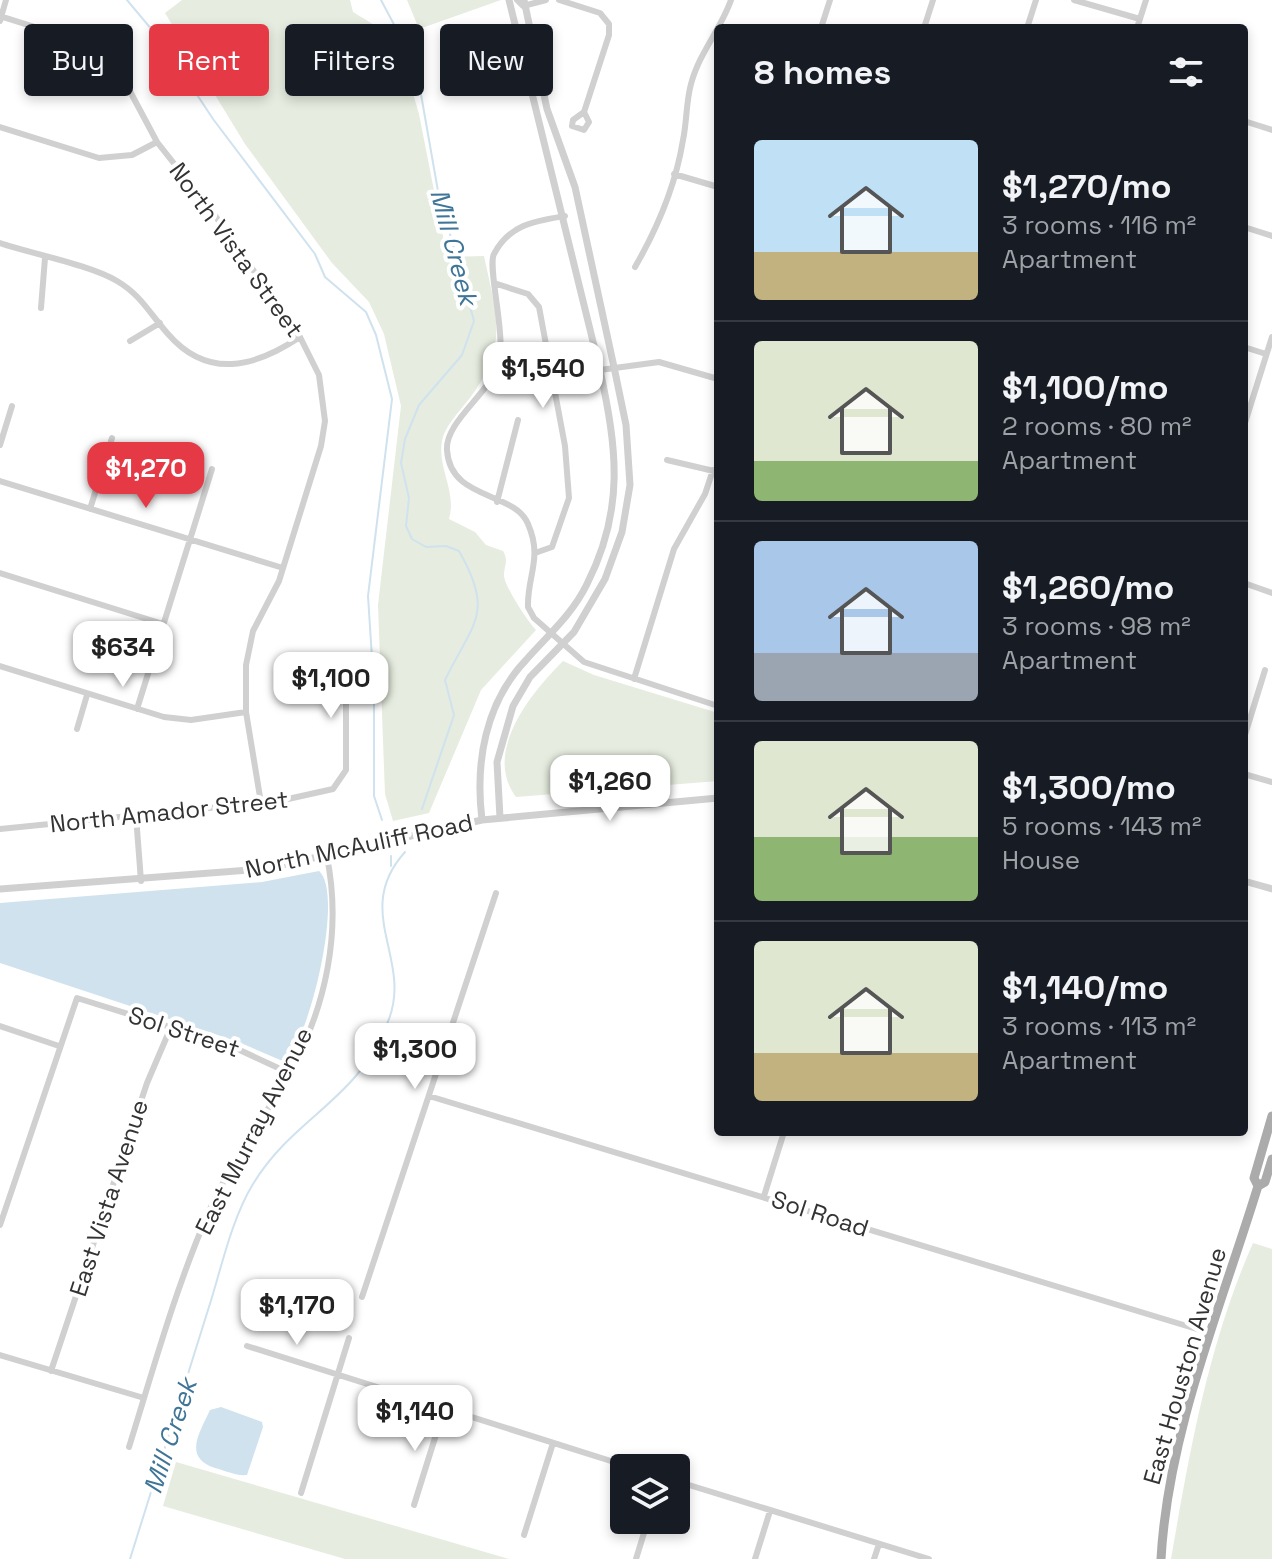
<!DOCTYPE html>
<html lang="en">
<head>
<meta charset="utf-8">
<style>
  :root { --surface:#171b24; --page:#20242c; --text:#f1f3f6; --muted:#9ea1a6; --line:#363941; --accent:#e63946 }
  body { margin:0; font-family:"Space Grotesk",sans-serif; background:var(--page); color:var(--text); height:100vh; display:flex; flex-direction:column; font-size:30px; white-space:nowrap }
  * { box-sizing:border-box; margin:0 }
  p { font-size:26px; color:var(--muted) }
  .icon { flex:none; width:44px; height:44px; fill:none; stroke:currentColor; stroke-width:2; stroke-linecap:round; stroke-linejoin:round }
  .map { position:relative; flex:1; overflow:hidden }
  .details { position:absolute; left:714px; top:24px; width:534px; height:1112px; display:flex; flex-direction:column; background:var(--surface); border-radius:8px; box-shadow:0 4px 12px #0003 }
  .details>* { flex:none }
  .guide { position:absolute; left:24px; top:24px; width:570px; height:72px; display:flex; gap:16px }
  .controls { position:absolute; left:610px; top:1454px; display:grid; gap:16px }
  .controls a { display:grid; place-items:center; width:80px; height:80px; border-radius:8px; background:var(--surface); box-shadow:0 4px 12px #0003; font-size:40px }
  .price { position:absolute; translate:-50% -68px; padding:0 18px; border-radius:16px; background:#fff; color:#222; font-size:26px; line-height:52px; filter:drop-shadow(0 2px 4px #0008) }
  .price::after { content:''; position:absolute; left:50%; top:48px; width:24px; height:18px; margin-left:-12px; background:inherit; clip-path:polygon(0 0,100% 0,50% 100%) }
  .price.current { background:var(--accent); color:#fff }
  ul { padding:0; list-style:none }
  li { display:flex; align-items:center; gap:24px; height:200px; padding:0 40px }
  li+li { border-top:2px solid var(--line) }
  li span { display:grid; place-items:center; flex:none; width:224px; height:160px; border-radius:8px; color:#555 }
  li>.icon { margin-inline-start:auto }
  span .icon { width:96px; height:96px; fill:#fffc; stroke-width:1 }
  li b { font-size:34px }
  h2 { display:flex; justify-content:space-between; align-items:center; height:96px; padding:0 40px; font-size:34px }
  .pill { padding:0 28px; border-radius:8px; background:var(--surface); box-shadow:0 4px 12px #0003; font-size:28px; line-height:72px }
  .pill.current { background:var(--accent); color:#fff }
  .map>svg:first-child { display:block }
  .green { fill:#e6ecdf }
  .water { fill:#cfe2ee }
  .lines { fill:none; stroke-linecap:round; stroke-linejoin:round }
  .stream { stroke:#cfe2ee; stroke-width:2 }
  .minor { stroke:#d0d0d0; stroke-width:6 }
  .tertiary { stroke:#d0d0d0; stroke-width:7 }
  .primary { stroke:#ababab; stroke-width:9 }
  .labels { text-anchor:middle; stroke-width:8; stroke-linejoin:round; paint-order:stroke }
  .street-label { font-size:24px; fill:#333; stroke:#fff }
  .water-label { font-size:26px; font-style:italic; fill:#3f7597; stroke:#fff }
</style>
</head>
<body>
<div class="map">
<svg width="1272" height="1559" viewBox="0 0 1272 1559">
  <rect width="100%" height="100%" fill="#fff"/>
  <path class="green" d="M182,0h168l3,12 44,27 22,75 28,143 37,-1c12,57 25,88 -12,139 -10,14 -27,30 -30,46 -5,27 15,50 7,78l26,13 11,13 17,6c6,10 1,14 1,25 1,11 24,46 32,54l-55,60 -52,123 -36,8 -8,-27 -7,-189 23,-199 -17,-72 -15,-32 -37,-39 -87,-119 -80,-131z
    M407,0h94l-82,29z
    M563,661l31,14 124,38v68l-202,16c-34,-45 16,-105 47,-136z
    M1253,1243l19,6v310h-101c19,-109 37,-214 82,-316z
    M176,1462l333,97h-164l-182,-53z"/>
  <path class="water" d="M319,871c26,23 -10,169 -34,191l-49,-21 -236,-78v-60l262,-21z
    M221,1407l41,15 1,5 -16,48c-11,1 -21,-4 -32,-7 -32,-11 -16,-34 -5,-58z"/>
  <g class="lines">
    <path class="stream" d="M127,0l36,43 50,76 102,135 10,23 41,35 10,23 16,64 -24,197 6,93v107l8,24
      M381,0l35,66 22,125 36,130 -12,34 -43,50 -14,34 -4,24 8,35 -3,28 6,13 14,8 20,-1 13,5c36,63 14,71 -14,129l9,35 -32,94
      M391,856v10
      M130,1559c26,-83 52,-166 78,-249 13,-40 23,-90 45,-126 42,-69 106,-83 136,-165 23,-61 -37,-108 16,-167"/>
    <path class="minor" d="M517,0l6,6 23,-6
      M559,0l41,13 9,11v11l-25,77 -11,8 -1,6 12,4 5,-8 -5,-10
      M1074,0l66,19
      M0,16l108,34 49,92 57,72 86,123 19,38 6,46 -4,25 -42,135 -26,50 -7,34v47l15,91
      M0,21l6,-21
      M821,28l9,-28
      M924,28l9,-28
      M1027,28l9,-28
      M1137,28l9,-28
      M1244,121l28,9
      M0,127l99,31 33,-3 25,-13
      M674,174l44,13
      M565,216c-30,5 -55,8 -71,38 -7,12 12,80 5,108 -7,30 -54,59 -52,88 3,51 68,41 81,74 15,34 -1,52 0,83l6,11 50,44 134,44
      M1244,227l28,9
      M0,243c33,11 90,22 117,38 24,14 33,33 51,53 40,46 87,33 132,3
      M635,267c22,-38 41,-84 48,-127 4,-19 3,-38 8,-56 8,-31 30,-55 40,-84
      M494,283l34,11 11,13 26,139 4,52 -17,49 -17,6
      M41,308l4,-50
      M130,341l30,-18
      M1244,347l22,7
      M600,370l59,-8 59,17
      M1244,426l28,-89
      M0,445l12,-39
      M667,460l51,12
      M0,481l283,87
      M497,502l21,-82
      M90,509l22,-71
      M0,573l163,51
      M1244,583l28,10
      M0,666l164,51 27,3 55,-8
      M634,679l40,-130 31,-55 8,-24
      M137,709l75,-240
      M77,729l10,-34
      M1244,738l21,-68
      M1244,774l28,8
      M136,816l5,65
      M0,829l279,-28 54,-12 13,-19v-98l-4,-14
      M0,1026l59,20
      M429,1096l781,237
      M764,1196l20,-64
      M0,1225l77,-227 154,48 58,27
      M362,1297l134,-404
      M247,1346l386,122
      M0,1355l144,43
      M51,1371l96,-288 24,-56
      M129,1447c24,-77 46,-157 78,-231 22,-52 55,-94 82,-142 37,-66 53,-143 38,-217
      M676,1481l253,78
      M301,1493l48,-155
      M414,1505l30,-96
      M524,1535l29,-92
      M636,1559l12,-39
      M755,1559l15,-48
      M874,1559l5,-15"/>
    <path class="tertiary" d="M500,818l-3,-56 16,-56 17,-29 44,-45 31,-53 17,-47 8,-47 -4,-60 -12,-58 -39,-180 -28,-78 -23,-109
      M482,820c-7,-57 3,-117 44,-160 22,-25 46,-45 61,-76 38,-75 30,-135 13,-214l-91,-370
      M1244,881l28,8
      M0,889l264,-20 218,-49 236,-22"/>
    <path class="primary" d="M1258,1186l-4,-8 18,-62
      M1161,1559c7,-127 60,-252 97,-373l7,-4 7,-23"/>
  </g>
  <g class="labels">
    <g class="street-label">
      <text transform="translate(236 250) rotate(54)" y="8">North Vista Street</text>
      <text transform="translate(169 812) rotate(-6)" y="8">North Amador Street</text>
      <text transform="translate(359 846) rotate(-12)" y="8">North McAuliff Road</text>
      <text transform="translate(184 1032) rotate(18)" y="8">Sol Street</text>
      <text transform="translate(254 1131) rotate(-63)" y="8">East Murray Avenue</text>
      <text transform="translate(109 1198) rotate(-72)" y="8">East Vista Avenue</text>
      <text transform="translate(820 1214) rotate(18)" y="8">Sol Road</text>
      <text transform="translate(1185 1366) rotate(-74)" y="8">East Houston Avenue</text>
    </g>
    <g class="water-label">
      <text transform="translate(454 247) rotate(75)" y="9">Mill Creek</text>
      <text transform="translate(170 1436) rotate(-72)" y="9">Mill Creek</text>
    </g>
  </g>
</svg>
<div class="controls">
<a><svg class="icon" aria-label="layers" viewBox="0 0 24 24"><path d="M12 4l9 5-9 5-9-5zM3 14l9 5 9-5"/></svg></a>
</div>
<b class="price" style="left:543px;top:410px">$1,540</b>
<b class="price current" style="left:146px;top:510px">$1,270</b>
<b class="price" style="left:123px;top:689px">$634</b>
<b class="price" style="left:331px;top:720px">$1,100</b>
<b class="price" style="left:610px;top:823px">$1,260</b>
<b class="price" style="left:415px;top:1091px">$1,300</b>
<b class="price" style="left:297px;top:1347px">$1,170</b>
<b class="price" style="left:415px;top:1453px">$1,140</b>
<div class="guide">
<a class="pill">Buy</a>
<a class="pill current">Rent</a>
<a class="pill">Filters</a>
<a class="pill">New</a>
</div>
<section class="details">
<h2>8 homes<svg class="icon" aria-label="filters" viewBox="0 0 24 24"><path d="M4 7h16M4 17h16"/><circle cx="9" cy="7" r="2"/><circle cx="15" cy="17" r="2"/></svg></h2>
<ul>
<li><span style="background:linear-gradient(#bfe0f5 70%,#c2b280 0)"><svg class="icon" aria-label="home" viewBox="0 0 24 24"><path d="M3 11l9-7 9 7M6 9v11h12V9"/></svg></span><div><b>$1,270/mo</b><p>3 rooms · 116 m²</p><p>Apartment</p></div></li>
<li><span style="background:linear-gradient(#dfe7d0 75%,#8fb573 0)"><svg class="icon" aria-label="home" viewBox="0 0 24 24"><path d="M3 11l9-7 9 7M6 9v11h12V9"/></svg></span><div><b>$1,100/mo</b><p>2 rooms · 80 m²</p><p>Apartment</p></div></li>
<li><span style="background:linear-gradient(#a9c7e8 70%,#9aa5b1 0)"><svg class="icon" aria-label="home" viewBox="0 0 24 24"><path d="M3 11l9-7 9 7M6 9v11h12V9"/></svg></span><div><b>$1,260/mo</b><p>3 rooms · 98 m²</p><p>Apartment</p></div></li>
<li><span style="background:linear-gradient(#dfe7d0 60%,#8fb573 0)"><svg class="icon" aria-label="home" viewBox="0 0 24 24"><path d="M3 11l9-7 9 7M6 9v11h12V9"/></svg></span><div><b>$1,300/mo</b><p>5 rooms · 143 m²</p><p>House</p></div></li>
<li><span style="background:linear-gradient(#dfe7d0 70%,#c2b280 0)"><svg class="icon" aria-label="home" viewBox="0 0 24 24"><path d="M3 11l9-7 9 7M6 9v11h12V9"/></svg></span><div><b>$1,140/mo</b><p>3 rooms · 113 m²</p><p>Apartment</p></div></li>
</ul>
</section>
</div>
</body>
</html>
